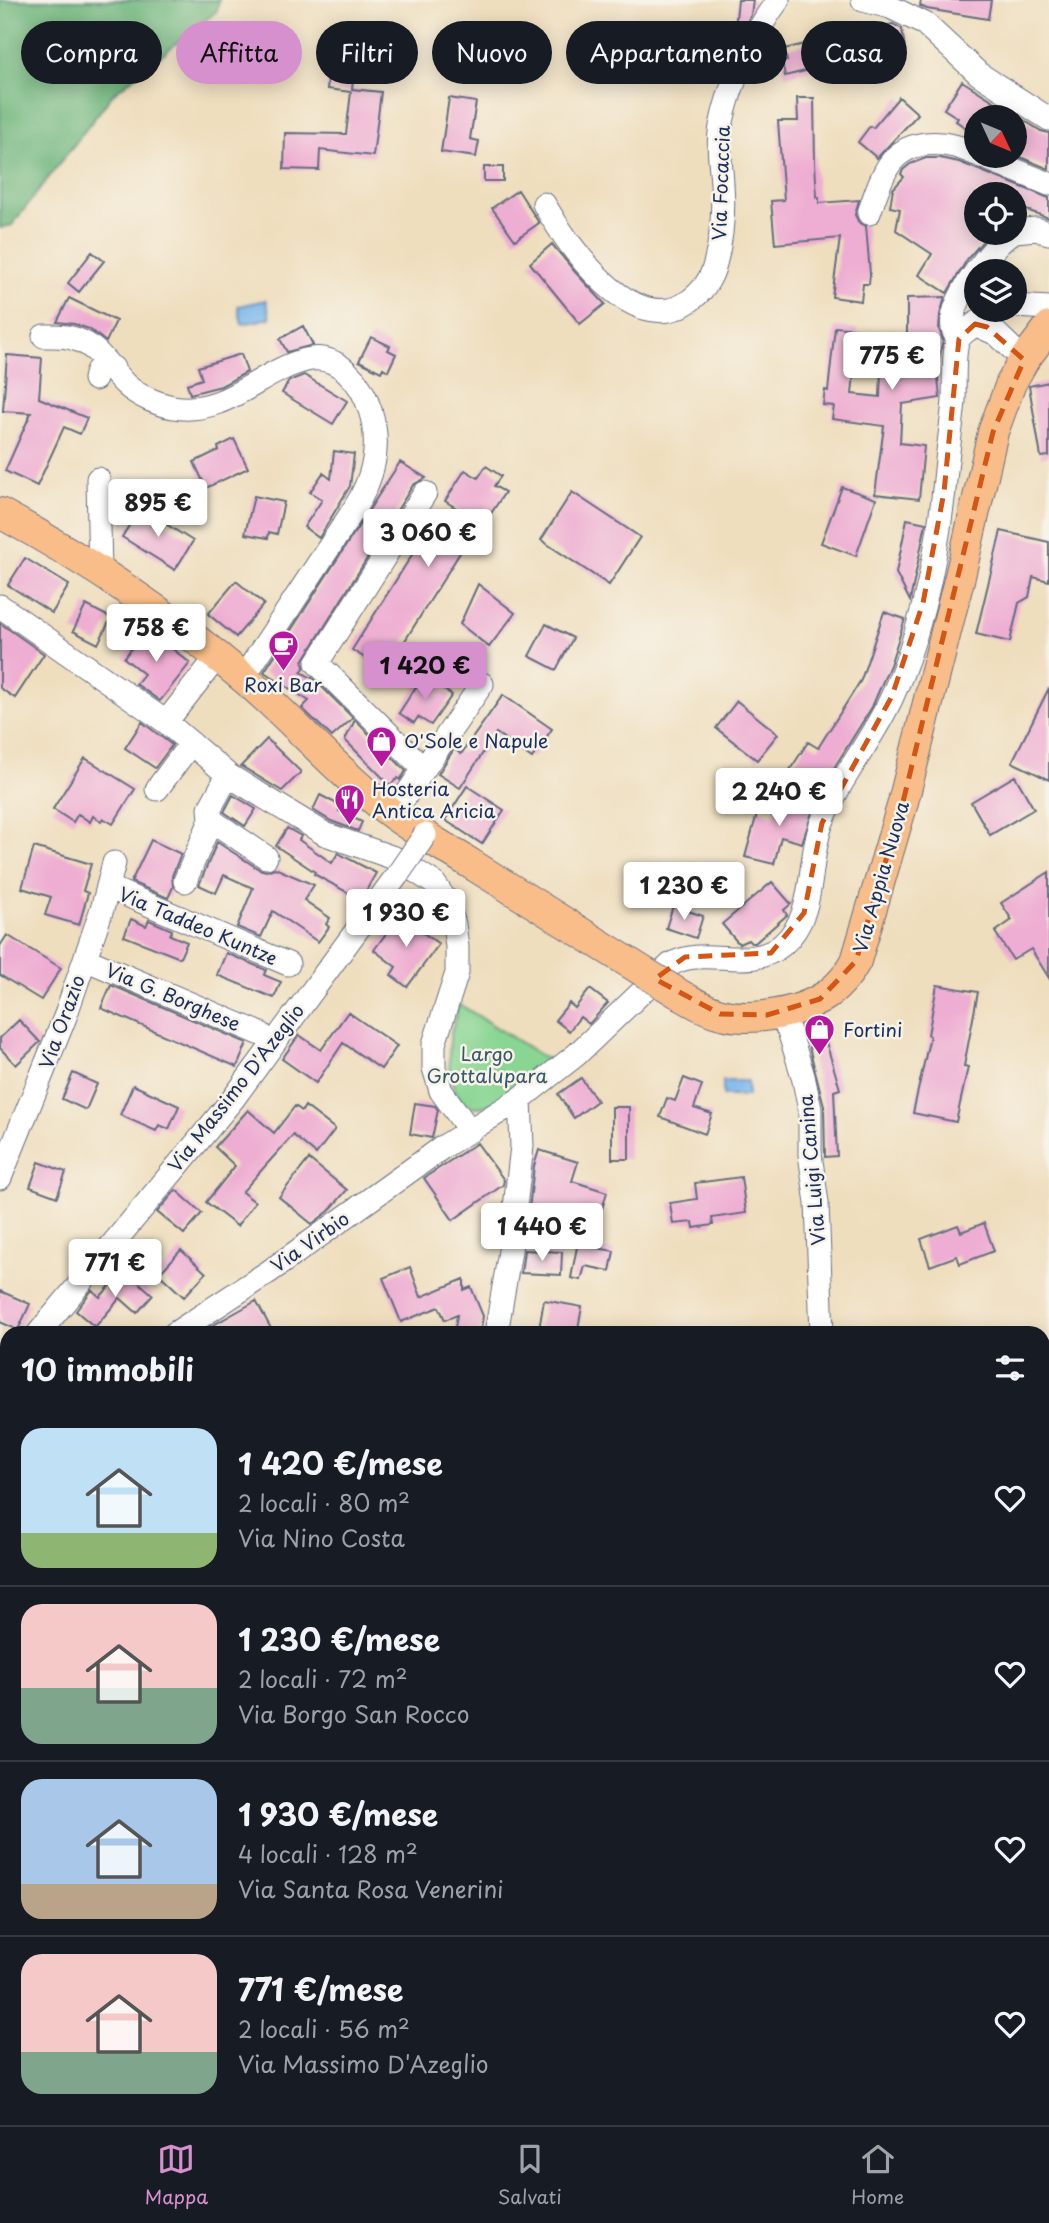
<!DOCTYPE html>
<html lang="it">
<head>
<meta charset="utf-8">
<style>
  :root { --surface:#171b24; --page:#242831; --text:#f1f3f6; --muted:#9ea1a6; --line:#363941; --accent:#d690ce }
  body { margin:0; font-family:"Playpen Sans",sans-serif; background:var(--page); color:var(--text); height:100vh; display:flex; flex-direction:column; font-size:26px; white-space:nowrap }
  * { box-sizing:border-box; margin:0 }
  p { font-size:23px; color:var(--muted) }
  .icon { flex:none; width:38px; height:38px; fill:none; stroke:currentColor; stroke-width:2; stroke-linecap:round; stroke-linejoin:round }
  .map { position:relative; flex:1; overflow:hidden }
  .sheet { position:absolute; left:0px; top:1326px; width:1050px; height:800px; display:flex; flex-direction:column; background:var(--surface); border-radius:21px 21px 0 0; box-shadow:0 4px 18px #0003 }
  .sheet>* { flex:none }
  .hud { position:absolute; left:21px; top:21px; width:1008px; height:63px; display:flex; gap:14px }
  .needle { width:46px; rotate:134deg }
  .fabs { position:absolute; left:964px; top:105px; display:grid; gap:14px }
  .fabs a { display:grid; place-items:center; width:63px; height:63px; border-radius:50%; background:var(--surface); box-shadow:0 4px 18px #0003; font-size:35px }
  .price { position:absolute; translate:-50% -60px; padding:0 16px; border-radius:7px; background:#fff; color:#222; font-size:23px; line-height:46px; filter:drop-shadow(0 2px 4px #0008) }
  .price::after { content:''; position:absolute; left:50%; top:42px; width:21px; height:16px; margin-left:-10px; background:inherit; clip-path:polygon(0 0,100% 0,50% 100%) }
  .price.selected { background:var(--accent); color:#111 }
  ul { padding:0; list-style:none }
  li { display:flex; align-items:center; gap:21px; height:175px; padding:0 21px }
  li+li { border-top:2px solid var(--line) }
  li span { display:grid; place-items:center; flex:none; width:196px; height:140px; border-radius:21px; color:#555 }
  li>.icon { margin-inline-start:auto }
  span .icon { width:84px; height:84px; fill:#fffc; stroke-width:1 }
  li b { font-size:30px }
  h2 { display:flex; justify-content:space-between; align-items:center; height:84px; padding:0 21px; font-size:30px }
  .chip { padding:0 24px; border-radius:32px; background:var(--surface); box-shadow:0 4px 18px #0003; font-size:24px; line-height:63px }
  .chip.selected { background:var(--accent); color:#111 }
  .dock { display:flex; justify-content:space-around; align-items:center; height:98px; border-top:2px solid var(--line); background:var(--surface); font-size:19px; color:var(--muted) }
  .dock a { display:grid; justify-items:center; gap:4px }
  .dock .selected { color:var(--accent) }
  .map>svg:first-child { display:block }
  .green { fill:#89d592; stroke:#528278; stroke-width:2 }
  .forest { fill:#6eb67c; stroke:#44726d; stroke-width:2 }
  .water { fill:#77b5ea; stroke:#4972a4; stroke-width:2 }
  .building { fill:#eeadd2 }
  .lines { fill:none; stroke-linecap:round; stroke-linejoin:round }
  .minor-casing { stroke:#656c80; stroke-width:25 }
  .major-casing { stroke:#656c80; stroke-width:32 }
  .minor { stroke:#fff; stroke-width:23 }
  .major { stroke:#f8bd89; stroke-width:30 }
  .minor-bridge-casing { stroke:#656c80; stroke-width:25; stroke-linecap:butt }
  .major-bridge-casing { stroke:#656c80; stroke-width:32; stroke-linecap:butt }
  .minor-bridge { stroke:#fff; stroke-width:23 }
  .major-bridge { stroke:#f8bd89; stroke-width:30 }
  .marked { fill:none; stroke:#d45514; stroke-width:5; stroke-dasharray:14 9; stroke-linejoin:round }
  .labels { text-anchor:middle; stroke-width:5; stroke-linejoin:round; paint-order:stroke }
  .street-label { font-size:19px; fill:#1b2f5e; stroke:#f7f3e8 }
  .poi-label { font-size:19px; fill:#1b2f5e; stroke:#f7f3e8; text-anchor:start }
  .park-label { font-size:19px; fill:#36586b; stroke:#f7f3e8 }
</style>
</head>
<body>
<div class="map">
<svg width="1049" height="2125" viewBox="0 0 1049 2125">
  <rect width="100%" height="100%" fill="#f7f3e8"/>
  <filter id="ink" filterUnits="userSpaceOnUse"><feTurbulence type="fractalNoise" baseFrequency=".0143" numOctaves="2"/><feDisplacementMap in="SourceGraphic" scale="14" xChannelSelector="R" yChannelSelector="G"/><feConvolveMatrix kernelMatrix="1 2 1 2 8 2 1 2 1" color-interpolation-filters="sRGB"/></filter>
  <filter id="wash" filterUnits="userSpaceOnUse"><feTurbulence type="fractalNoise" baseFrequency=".00686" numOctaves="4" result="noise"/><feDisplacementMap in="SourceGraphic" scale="28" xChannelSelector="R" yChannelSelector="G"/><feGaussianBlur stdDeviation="1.57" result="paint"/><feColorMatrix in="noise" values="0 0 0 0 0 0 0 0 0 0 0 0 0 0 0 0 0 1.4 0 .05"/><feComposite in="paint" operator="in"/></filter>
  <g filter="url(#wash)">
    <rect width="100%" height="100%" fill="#efdebe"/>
    <path class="green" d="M459,1004l94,59c-21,16 -43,37 -69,43 -34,8 -37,-41 -34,-65 1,-12 6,-25 9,-37z"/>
    <path class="forest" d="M0,0h219l-2,11 -103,82 -102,132 -12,3z"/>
    <path class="water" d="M266,300l4,18 -28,6 -4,-18z
      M723,1081h24l1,15h-25z"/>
    <g id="blocks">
      <path class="building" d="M738,0h15l-2,15 -8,14 -8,-1z
        M921,0h70l-3,19 -61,-10 -7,-3z
        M893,24l9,5 4,25 -47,8 -1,-4 -73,18 -3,-14 5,-1 -3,-12 42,-10 3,12 27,-7 -3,-13z
        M330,61l25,3 -3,25 29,3 -8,64 -53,-6 -1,20 -35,-1 1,-36 61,1 5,-42 -24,-3z
        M962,81l79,50 8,2v36l-34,-14v-38h-39v18l-20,-14 2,-3 -14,-9z
        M899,97l19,17 -41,44 -19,-16 12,-16 3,2z
        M449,98l27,4 -6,37 9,2 -3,16 -35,-5z
        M797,98h17l1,65 2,34h2v6l40,-3 -4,15 4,8 7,3 4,48 -1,10h-6l-2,17 -29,-4 8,-59 -65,6 -4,-43 13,-1 -6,-79h20z
        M926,158h14l19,4 90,36v20l-34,-12v-12h-39v39h14l-22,25 -21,35 -28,-18 13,-21 -36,-24 4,-21 -10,-2 3,-18 11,-12 -3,-3 2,-4 7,-6z
        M484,167h19v14h-19z
        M518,190l21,33 -24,17 -23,-32z
        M552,244l23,28 30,32 -25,20 -50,-61z
        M92,252l12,9 -25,31 -11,-9z
        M945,297l-5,18 -1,14 4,11 -6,28 3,30 -38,6 -2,39 24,3 -5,53 -44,-5 9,-68 -52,-7 2,-13 -11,-1 2,-15 3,1 7,-64 23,2 -6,65 28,3 2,-54 25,1v-46z
        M69,298l47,23 -10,21 -17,-13 -15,-5 -17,-2z
        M303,326l10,19 -26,7 -7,-13z
        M371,337l19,9 -2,4 8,4 -8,17 -5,-3 -2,4 -22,-11z
        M241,354l6,18 -26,14 -31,8 -3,-10 15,-5 -4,-12z
        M7,355l35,3 -3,40 48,20 -7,16 -16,-7 -27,59 -32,-15 26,-58 -28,-2z
        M304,375l43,26 -14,23 -51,-31 7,-12z
        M1049,382v74l-8,1 -12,-71z
        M234,439l14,29 -42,20 -12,-26 25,-12 -1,-3z
        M334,451l20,3 -4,32 -31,52 -15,-11 18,-27 -12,-8 13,-19 8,6z
        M400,462l26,16 -13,7 -110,176 1,7 -3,4 13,7 39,39 -21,19 -30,-29 7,-7 -45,-29z
        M486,466l15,10 -7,10 11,6 -28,43 -4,-3 -87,139 -34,-21 75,-119 15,10 19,-30 -16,-10 20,-31 13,8z
        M842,487l34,12 -20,57 -35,-13z
        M572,492l68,45 -31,48 -68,-45z
        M254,496l30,6 -7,32 -8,-2 -1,6 -23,-4z
        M140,508l53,33 -18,29 -53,-33z
        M907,519l19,4 -16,78 -14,-28z
        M1001,531l48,11v39l-16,-4 -4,20 -10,6 -9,39 -34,-8z
        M25,558l44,27 -17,28 -44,-28z
        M236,581l28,23 -28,33 -28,-23z
        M478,584l37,29 -26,34 -29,-23z
        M86,605l25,13 -13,26 -25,-13z
        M884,612l21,7 -15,46 -18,42 -53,85 -31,-19 20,-31 10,6 43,-68z
        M0,623l44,31 -29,44 -15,-10z
        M546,624l27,14 -17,32 -27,-14z
        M147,628l43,35 -30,38 -24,-17 8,-10 -20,-16z
        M423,676l29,19 -21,30 -13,-8 -4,6 -15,-10z
        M1049,688v92l-37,-18z
        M503,695l49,34 -20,29 -36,-25 -36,55 -22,-14 16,-25 7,5z
        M737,701l41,33 -21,26 -41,-32z
        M355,720l51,51 -6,9 -2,-2 -8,7 -45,-45z
        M142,722l30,23 -17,23 -30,-20z
        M267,739l34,33 -19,19 -41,-25z
        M85,758l50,31 -22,35 -10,-6 -2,3 -8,-5 -3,6 -12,-8 -5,8 -20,-13z
        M1015,776l19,33 -44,26 -19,-33z
        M467,786l37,24 -22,34 -37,-24z
        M233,795l23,14 -11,17 -21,-14z
        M320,795l21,11 -2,5 23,11 -4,9 -27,-10 -18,-11z
        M780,795l35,9 -13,39 -21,-6 -7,27 -29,-7 13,-47 16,5z
        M287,828l14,8 -2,4 33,23 6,-10 38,20 -15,27 -47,-26 1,-2 -39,-26z
        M151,840l30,14 -9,22 1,11 -5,11 -37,-16z
        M217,842l42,27 7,2 9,-3 39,17 -10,15 26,18 -4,6 3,3 -11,15 -45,-31 -12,26 -24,-10 16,-39 -29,-13 -8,18 -17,-8z
        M34,847l57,17 -8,27 5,2 -9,32 -34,-10 6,-18 -29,-9z
        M1049,872v106l-18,-29 -18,11 -18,-28 17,-12 -11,-17z
        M772,882l19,22 -7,6 3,5 -32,28h-4l-3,-3 -9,4 -17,-20z
        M673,906l30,10 -7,22 -30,-10z
        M401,913l23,17 -2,2 17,12 -32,43 -16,-12 5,-8 -22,-17z
        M131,919l15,7 3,-6 23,10 -2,5 17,7 -7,16 -56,-22z
        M7,935l54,33 -20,32 -41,-25v-29z
        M226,953l40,17 -2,5 17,7 -7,16 -57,-23z
        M111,985l136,58 -10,24 -136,-59z
        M937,985l41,7 -14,74 4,1 -12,55 -43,-9 17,-77 -2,-1z
        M590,989l18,14 -19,21 -9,-7 -11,14 -14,-11 14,-17 6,5z
        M348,1012l49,34 -16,23 -38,-26 -27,40 -34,-24 17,-24 22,15z
        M19,1020l21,22 -24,23 -16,-17v-10z
        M826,1042l14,47 -6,2 3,65 -12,1 -1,-51 -15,-59z
        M73,1073l24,11 -11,26 -24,-11z
        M581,1078l16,23 -23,17 -16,-24z
        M684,1078l18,7 -8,23 18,6 -7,20 -45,-17 7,-19 8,3z
        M133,1085l46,21 -10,23 -10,-4 -3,6 -36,-16z
        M415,1103l20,3 3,4 -6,28 -22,-4z
        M295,1106l7,5 3,-5 30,23 -19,25 -23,-19 -51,57 13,10 -18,24 -31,-24 29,-36 -20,-19 33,-37 26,23z
        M612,1107h17v52h-17z
        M477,1143l27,37 -1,5 -50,35 -29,-42z
        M539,1150l39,12 -6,19 35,11 -16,55 23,4 -4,20 -25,-5 -4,14 -10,-2 10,-52 -52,-16 5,-44z
        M309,1159l38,31 -18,21 -17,13 -33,-27z
        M39,1162l27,10 -9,25 -27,-10z
        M741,1177l5,36 -34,5 1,7 -19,3 -1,-6 -20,2 -3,-21 27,-4 -2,-16z
        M176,1190l26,23 -18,21 -27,-22z
        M984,1223l10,28 -34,13 -3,-8 -27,10 -9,-27 37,-14 3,7z
        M181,1250l25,23 -22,24 -25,-23z
        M524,1250l38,2 -1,23 -40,-2z
        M410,1267l11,30 43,-18v11l7,-3 12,29 -3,18h-26l3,-19 -12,5 -6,-13 -38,15 -18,-44z
        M125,1270l28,25 -16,18 -17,-15 -25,29 -19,-16 16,-21 8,7z
        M0,1291l30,13 -12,26 -18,-8z
        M544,1300l38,7 -5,27 -38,-5z
        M256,1301l18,33h-74l8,-6z"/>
    </g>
  </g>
  <g filter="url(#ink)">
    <use href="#blocks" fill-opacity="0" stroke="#656c80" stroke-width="2"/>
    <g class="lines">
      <defs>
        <path id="minor" d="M863,0l27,7 35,17 54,50 70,45
          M981,156l68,28
          M544,204c23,40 88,136 144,98 13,-9 23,-22 27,-38 7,-26 9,-53 7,-80 -1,-20 -5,-38 -1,-58 9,-44 30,-89 57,-126
          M869,213c5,-14 9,-28 16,-41 18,-36 60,-33 91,-18
          M1015,231l21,-2 13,4
          M1015,306l34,2
          M999,310l-24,14 22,10 27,26
          M44,336c10,0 21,-1 31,3 24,7 34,30 51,46 12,11 31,19 47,22 53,9 87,-36 133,-47 32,-8 56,23 64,50 12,37 3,69 -17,101l-110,167
          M959,339c-26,-21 33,-94 53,-106
          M95,379l2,-8 5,-5 11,2
          M98,479l2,94
          M0,606l166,116 62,53 97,59 72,25 37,24 13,19 7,22 3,23v26l-23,71v24l7,23 29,40
          M166,722l51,-65
          M424,769l58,-85
          M157,789l34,-46
          M393,814l31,-45 -107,-106 108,-170
          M211,820l55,37
          M185,881l26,-61 -1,-12 18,-33
          M108,887l180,77
          M85,959l176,75
          M778,1012l11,19 14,45 7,33v45l7,49 5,131
          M0,1178l65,-161 38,-111 11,-43
          M38,1334l195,-235 165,-225
          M174,1334l96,-63 173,-124 77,-48 56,-44 94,-90c34,-21 79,8 112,-20 36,-31 24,-81 40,-123 18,-45 50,-81 70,-125 32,-70 47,-151 54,-227 2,-23 6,-46 8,-69 1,-15 -2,-50 5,-63 3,-5 12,-10 16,-14
          M496,1334l14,-83 12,-105 -2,-47
          M0,1433l7,-3
          M1043,1494l6,-1
          M1043,1901l6,1
          M0,1981l7,2
          M1043,2118l6,1
          M422,2119l17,6
          M861,2125l11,-6"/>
        <path id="major" d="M0,513c87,47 171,103 246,167 48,41 88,88 137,127 26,21 57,37 85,55
          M684,997c11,6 22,13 34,16 31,10 84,0 110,-19 12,-9 21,-20 28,-33l46,-155 59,-234 32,-140 18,-49 13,-23 25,-33"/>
      </defs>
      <use href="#minor" class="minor-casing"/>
      <use href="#major" class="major-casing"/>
      <use href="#minor" class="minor"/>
      <use href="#major" class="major"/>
      <defs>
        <path id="minor-bridge" d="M398,874l27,-39"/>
        <path id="major-bridge" d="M468,862l216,135"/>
      </defs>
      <use href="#minor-bridge" class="minor-bridge-casing"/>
      <use href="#major-bridge" class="major-bridge-casing"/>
      <use href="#minor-bridge" class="minor-bridge"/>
      <use href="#major-bridge" class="major-bridge"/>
    </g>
  </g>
  <path class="marked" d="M975,324l12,3 37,33 -31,72 -91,374 -46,155 -36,38 -53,16 -47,-1 -65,-35 30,-22 86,-4 33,-40 18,-90 70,-127 31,-93 21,-111 15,-153z"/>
  <defs>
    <symbol id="cafe-pin" viewBox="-11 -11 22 30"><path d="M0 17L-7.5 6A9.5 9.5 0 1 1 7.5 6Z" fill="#b5179e" stroke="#f7f3e8"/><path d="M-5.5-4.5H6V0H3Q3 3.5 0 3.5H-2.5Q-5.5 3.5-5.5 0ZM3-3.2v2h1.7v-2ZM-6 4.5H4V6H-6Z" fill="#fff"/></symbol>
    <symbol id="shop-pin" viewBox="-11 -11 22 30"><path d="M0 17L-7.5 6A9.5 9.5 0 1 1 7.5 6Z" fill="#b5179e" stroke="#f7f3e8"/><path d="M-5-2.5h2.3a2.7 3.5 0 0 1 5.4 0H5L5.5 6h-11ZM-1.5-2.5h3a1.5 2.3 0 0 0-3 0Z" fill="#fff"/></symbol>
    <symbol id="restaurant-pin" viewBox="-11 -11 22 30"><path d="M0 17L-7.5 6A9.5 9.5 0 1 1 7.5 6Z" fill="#b5179e" stroke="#f7f3e8"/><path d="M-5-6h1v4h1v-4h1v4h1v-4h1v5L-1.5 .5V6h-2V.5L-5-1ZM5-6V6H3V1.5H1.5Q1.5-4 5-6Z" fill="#fff"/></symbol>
  </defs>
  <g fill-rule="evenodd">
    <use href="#cafe-pin" x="266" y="628" width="35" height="47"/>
    <use href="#shop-pin" x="364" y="724" width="35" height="47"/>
    <use href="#restaurant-pin" x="332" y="782" width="35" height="47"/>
    <use href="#shop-pin" x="802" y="1012" width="35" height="47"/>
  </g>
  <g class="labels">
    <g class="street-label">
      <text transform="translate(721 183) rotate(-88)" y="7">Via Focaccia</text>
      <text transform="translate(881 877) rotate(-74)" y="7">Via Appia Nuova</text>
      <text transform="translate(198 926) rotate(23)" y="7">Via Taddeo Kuntze</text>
      <text transform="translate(173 997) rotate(23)" y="7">Via G. Borghese</text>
      <text transform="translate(62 1022) rotate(-70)" y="7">Via Orazio</text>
      <text transform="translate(236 1088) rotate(-52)" y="7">Via Massimo D'Azeglio</text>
      <text transform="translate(812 1170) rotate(-95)" y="7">Via Luigi Canina</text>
      <text transform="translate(310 1242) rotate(-35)" y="7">Via Virbio</text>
    </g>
    <g class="poi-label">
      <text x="283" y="692" text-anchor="middle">Roxi Bar</text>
      <text x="404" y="748">O'Sole e Napule</text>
      <text x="372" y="796">Hosteria<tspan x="372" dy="22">Antica Aricia</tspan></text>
      <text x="843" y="1037">Fortini</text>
    </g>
    <g class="park-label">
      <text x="487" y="1061">Largo<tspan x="487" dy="22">Grottalupara</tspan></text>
    </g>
  </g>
</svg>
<div class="fabs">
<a><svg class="needle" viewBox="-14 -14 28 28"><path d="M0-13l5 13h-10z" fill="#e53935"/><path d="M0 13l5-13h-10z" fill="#9ea1a6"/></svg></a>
<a><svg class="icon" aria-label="locate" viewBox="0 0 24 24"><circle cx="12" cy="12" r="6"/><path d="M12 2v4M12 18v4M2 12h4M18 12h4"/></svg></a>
<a><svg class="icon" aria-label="layers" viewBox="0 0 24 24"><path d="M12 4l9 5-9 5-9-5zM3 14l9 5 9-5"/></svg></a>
</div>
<b class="price" style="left:892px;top:392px">775 €</b>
<b class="price" style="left:158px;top:539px">895 €</b>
<b class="price" style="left:428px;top:569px">3 060 €</b>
<b class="price" style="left:156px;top:664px">758 €</b>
<b class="price selected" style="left:425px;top:702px">1 420 €</b>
<b class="price" style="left:779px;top:828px">2 240 €</b>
<b class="price" style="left:684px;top:922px">1 230 €</b>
<b class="price" style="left:406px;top:949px">1 930 €</b>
<b class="price" style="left:542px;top:1263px">1 440 €</b>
<b class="price" style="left:115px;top:1299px">771 €</b>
<div class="hud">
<a class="chip">Compra</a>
<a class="chip selected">Affitta</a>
<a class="chip">Filtri</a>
<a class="chip">Nuovo</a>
<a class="chip">Appartamento</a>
<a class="chip">Casa</a>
</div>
<section class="sheet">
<h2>10 immobili<svg class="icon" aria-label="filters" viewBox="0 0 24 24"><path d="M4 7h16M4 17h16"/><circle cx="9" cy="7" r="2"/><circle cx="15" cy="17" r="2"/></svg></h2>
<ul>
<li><span style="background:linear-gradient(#bfe0f5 75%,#8fb573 0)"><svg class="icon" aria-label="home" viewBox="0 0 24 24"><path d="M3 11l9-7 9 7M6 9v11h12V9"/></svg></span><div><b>1 420 €/mese</b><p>2 locali · 80 m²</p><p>Via Nino Costa</p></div><svg class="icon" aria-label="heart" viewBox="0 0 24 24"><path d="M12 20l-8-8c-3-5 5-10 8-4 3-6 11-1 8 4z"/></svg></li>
<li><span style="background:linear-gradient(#f6c9c9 60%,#7fa58c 0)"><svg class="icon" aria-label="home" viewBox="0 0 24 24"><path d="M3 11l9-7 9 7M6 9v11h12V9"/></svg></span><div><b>1 230 €/mese</b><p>2 locali · 72 m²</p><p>Via Borgo San Rocco</p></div><svg class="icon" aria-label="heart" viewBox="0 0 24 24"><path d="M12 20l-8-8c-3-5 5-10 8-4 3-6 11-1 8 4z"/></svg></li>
<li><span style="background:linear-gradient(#a9c7e8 75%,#b9a48a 0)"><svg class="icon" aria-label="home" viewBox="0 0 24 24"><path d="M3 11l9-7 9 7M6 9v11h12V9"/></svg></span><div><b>1 930 €/mese</b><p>4 locali · 128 m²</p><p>Via Santa Rosa Venerini</p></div><svg class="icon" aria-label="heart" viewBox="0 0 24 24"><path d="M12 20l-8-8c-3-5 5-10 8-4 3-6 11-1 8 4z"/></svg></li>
<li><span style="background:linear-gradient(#f6c9c9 70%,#7fa58c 0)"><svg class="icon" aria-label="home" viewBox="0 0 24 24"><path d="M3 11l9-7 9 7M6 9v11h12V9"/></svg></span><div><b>771 €/mese</b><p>2 locali · 56 m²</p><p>Via Massimo D'Azeglio</p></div><svg class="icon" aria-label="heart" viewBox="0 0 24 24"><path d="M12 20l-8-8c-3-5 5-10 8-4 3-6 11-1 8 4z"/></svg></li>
</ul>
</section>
</div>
<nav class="dock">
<a class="selected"><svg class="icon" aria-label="map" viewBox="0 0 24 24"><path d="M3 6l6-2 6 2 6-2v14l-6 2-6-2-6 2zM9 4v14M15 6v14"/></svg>Mappa</a>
<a><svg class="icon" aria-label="saved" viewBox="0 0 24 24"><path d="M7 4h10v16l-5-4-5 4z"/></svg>Salvati</a>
<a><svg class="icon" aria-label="home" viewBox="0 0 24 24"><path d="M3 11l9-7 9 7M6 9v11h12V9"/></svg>Home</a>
</nav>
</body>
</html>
